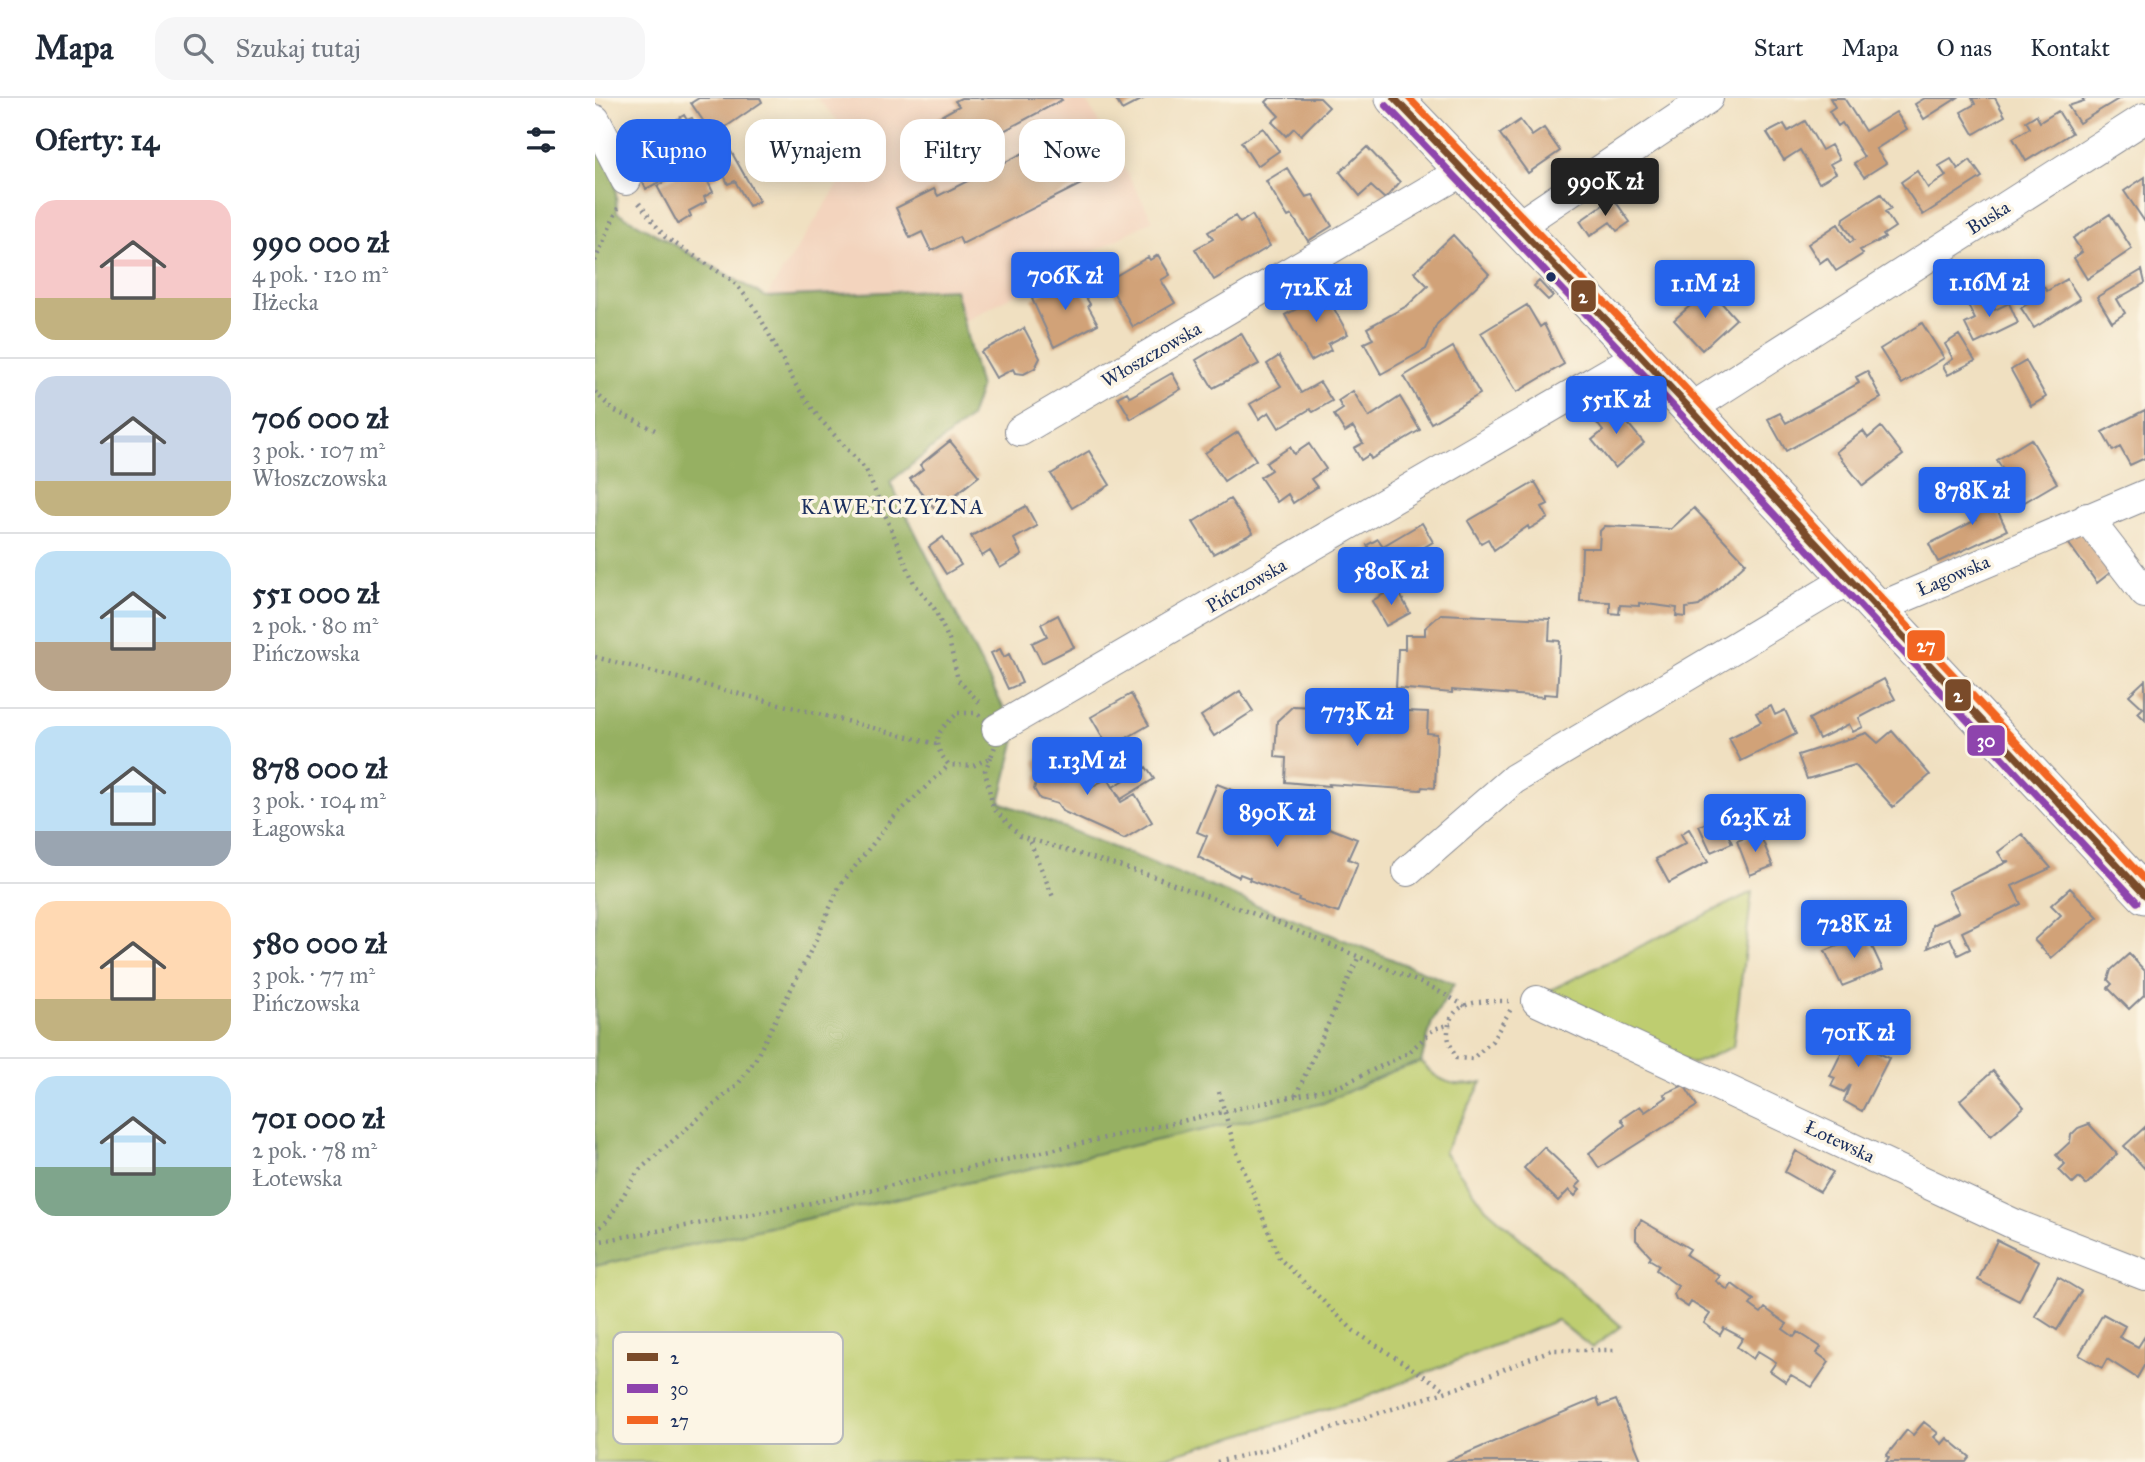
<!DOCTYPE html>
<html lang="pl">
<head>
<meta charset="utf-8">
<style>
  :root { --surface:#fff; --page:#f6f6f7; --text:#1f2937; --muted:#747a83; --line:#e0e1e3; --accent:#2563eb }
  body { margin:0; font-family:"IM FELL Great Primer",serif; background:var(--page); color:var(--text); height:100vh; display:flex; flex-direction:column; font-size:26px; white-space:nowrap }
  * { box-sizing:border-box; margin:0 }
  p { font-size:23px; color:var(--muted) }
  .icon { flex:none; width:38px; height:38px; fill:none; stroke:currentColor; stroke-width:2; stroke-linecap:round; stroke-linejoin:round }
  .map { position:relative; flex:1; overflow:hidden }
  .drawer { display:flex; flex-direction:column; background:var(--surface); width:595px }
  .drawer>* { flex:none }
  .hud { position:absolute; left:21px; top:21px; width:665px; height:63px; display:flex; gap:14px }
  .price { position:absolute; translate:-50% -60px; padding:0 16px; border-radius:7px; background:var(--accent); color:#fff; font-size:23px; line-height:46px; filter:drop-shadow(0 2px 4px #0008) }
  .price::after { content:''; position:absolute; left:50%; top:42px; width:21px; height:16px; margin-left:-10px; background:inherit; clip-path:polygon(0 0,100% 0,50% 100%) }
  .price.active { background:#222; color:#fff }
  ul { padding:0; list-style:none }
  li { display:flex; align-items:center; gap:21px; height:175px; padding:0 35px }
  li+li { border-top:2px solid var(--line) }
  li span { display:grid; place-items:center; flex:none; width:196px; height:140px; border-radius:21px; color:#555 }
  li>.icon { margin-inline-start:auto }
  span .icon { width:84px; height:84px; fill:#fffc; stroke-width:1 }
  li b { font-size:30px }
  h2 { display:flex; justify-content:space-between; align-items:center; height:84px; padding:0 35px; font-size:30px }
  .pill { padding:0 24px; border-radius:21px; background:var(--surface); box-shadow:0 4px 18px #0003; font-size:24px; line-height:63px }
  .pill.active { background:var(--accent); color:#fff }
  header { display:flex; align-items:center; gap:42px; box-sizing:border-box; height:98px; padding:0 35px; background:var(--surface); border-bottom:2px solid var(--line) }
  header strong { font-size:33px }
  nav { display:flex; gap:38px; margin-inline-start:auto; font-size:24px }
  .search { width:490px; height:63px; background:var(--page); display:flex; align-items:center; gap:18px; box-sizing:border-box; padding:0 24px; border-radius:21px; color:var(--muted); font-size:26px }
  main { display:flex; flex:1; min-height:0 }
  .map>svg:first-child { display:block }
  .built { fill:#f3d4be }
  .green { fill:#becd70; stroke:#6c7e67; stroke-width:2 }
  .forest { fill:#96b062; stroke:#587060; stroke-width:2 }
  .building { fill:#d1a278 }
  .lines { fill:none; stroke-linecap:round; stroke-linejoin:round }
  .minor-casing { stroke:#868890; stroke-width:32 }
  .tertiary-casing { stroke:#868890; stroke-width:39 }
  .path { stroke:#868890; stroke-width:4.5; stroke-dasharray:2 5; stroke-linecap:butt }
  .minor { stroke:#fff; stroke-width:30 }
  .tertiary { stroke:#fff; stroke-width:37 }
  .bus-1-casing { stroke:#fcf5e5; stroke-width:12 }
  .bus-2-casing { stroke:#fcf5e5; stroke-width:12 }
  .bus-3-casing { stroke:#fcf5e5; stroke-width:12 }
  .bus-1 { stroke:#7a4b2a; stroke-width:7 }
  .bus-2 { stroke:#8e44ad; stroke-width:7 }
  .bus-3 { stroke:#f26522; stroke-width:7 }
  .bus-dot { fill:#1b2f5e; stroke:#fcf5e5; stroke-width:2.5 }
  .labels { text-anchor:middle; stroke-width:7; stroke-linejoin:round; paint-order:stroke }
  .street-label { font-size:19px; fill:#1b2f5e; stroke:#fcf5e5 }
  .neighbourhood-label { font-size:21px; letter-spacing:2px; fill:#1b2f5e; stroke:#fcf5e5 }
  .key { fill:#fcf5e5; stroke:#b8babc; stroke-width:2 }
  .key-label { font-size:19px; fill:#1b2f5e }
  .line-badge { stroke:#fcf5e5; stroke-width:2.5 }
  .badge-label { font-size:19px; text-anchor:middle; font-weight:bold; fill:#fff }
</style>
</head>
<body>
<header>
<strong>Mapa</strong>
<div class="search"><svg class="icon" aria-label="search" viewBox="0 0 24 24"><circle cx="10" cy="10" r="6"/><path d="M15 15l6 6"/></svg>Szukaj tutaj</div>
<nav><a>Start</a><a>Mapa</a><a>O nas</a><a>Kontakt</a></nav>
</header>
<main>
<section class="drawer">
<h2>Oferty: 14<svg class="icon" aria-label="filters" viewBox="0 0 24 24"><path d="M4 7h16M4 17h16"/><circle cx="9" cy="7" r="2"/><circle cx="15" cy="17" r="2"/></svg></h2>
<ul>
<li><span style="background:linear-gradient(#f6c9c9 70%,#c2b280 0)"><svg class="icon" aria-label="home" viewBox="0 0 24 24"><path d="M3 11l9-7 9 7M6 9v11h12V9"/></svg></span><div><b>990 000 zł</b><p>4 pok. · 120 m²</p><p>Iłżecka</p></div></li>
<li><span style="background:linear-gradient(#c9d6e8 75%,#c2b280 0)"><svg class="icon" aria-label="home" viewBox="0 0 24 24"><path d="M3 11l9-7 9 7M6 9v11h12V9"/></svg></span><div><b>706 000 zł</b><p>3 pok. · 107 m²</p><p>Włoszczowska</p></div></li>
<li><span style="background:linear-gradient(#bfe0f5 65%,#b9a48a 0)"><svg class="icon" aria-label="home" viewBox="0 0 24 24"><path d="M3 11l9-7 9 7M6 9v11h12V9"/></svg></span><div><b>551 000 zł</b><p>2 pok. · 80 m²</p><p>Pińczowska</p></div></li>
<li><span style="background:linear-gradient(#bfe0f5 75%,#9aa5b1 0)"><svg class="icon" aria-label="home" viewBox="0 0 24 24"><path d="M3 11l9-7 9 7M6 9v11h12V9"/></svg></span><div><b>878 000 zł</b><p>3 pok. · 104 m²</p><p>Łagowska</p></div></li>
<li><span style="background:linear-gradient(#ffd9b3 70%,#c2b280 0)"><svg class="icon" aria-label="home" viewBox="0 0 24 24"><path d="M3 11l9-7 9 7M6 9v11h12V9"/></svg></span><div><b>580 000 zł</b><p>3 pok. · 77 m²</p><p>Pińczowska</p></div></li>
<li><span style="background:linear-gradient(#bfe0f5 65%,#7fa58c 0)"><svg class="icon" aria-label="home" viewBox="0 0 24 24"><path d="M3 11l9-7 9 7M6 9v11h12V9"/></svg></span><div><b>701 000 zł</b><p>2 pok. · 78 m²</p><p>Łotewska</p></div></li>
</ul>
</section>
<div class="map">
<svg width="1550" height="1364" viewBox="0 0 1550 1364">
  <rect width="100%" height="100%" fill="#fcf5e5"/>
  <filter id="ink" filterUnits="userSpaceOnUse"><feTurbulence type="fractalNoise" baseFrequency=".0143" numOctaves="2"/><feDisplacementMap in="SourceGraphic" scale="14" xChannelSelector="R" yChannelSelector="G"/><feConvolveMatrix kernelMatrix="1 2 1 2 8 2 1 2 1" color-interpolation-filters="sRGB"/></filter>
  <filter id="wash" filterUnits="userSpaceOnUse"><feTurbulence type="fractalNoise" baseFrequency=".00686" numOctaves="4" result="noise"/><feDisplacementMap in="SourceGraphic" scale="28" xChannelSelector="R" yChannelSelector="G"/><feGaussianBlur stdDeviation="1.57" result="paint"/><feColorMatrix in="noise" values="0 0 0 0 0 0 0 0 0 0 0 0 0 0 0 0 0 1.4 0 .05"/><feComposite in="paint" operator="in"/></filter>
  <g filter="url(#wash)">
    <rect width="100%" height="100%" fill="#f0e0c1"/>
    <path class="built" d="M222,0h268l68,122 -190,102 -9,-33 -188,8 96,-149z"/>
    <path class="green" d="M1157,794l-19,155 -40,17 -153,-69z
      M826,964c17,20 35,27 61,20l-38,70 42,56 135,118 -29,22 -35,-28 -193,78 -192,57 -45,7h-532v-196l728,-163 67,-31z"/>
    <path class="forest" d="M0,38l20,39 2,37 149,85 189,-8 25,99 -10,30 -80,64 127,253 -17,67 454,182 -22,38 -11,40 -31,10 -67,31 -728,163z"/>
    <g id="blocks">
      <path class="building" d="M104,0h61l2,4 -48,33 -3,-4 -6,4 -6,-9 5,-4 -13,-19z
        M366,0h99l2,2 -123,65 -22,-36 42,-23 -4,-5z
        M520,0h30l-23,12z
        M675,0h50l9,9 -28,28 -7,-7 -8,8 -14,-14 7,-6 -13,-14z
        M1235,0h14l21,33 31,-19 11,17 -31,20 10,14 -22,14 -10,-14 10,-6 -22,-34 -4,3 -9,-15 6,-4z
        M1330,0h32l-33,21 -9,-15z
        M1377,0h23l10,18 -31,18 -13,-22 14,-8z
        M1487,0h38l-41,25 -11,-17 16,-5z
        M1463,13l14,22 -46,28 -13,-23 17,-10 -4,-7 10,-6 4,7z
        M89,17l3,5 5,-2 12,22 -22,13 -15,-28z
        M925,22l12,16 12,-8 16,23 -32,22 -28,-39z
        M1210,23l17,29 9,-5 8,14 -9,5 6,9 -17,10 -19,-33 -16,10 -17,-27 17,-9 4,7z
        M60,24l10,20 -12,5 8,15 -22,11 -17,-32z
        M480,29l24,48 -137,69 -3,-7 -28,14 -9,-19 -12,6 -14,-30 38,-19 4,7z
        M668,30l16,23 -22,15 -16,-24z
        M133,48l31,55 -10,5 -14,-25 -7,3 -5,-11 -15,9 5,10 -9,5 2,5 -17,9 2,5 -13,8 -21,-38z
        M772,49l33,35 -15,17 -14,-13 -11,10 -20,-24z
        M1356,61l7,10 12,-9 12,17 -59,38 -22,-33 16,-11 11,17 18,-12 -7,-10z
        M72,67l5,10 -26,14 -5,-10z
        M692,70l19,29 7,-2 19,31 -24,15 -16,-26 -4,2 -22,-36z
        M1550,79v45l-21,-31z
        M1286,96l10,15 -6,3 10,15 -12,8 2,3 -25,12 3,4 -27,17 -9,-13 -7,5 -12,-19 30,-20 12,19 4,-3 -11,-17 1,-5z
        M1018,100l17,24 -13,9 -7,-9 -20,14 -10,-15z
        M1515,116l22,35 -45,30 -13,-21 8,-6 -9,-14z
        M657,117l18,31 -56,34 -19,-31 18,-10 -5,-7 27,-16 5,7z
        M858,137l36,39 -52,50 -11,25 -45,25 -17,-31 9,-4 -6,-11 40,-22 21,-20 -14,-14z
        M563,157l12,20 -9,5 14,23 -42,24 -26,-46 41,-24 2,3z
        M1547,172l3,13 -28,16 8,14 -13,9 -15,-25z
        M478,179l17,27 -2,2 10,18 -44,23 -22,-48z
        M1472,181l13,20 -46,29 -13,-20 18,-11 -4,-7 8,-4 4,5z
        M944,183l14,15 -5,4 -14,-14z
        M727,189l26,47 -20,10 3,6 -20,11 -26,-46 19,-10 -4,-6z
        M1114,191l27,30 -34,31 -28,-30z
        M1392,197l8,15 14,-7 9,20 -43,21 -10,-20 10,-5 -7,-14z
        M932,207l13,22 4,-3 20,40 -47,28 -36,-59z
        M1327,225l22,35 -42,26 -22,-35z
        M429,230l16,30 -5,10 -11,6 -9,-1 -2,-4 -17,9 -15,-26z
        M646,235l18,31 -46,24 -17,-28z
        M1364,237l16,26 -27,14 -5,-9 10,-7 -8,-15z
        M858,249l27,47 -49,29 -27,-47z
        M684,258l22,37 19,-11 12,19 -19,11 -3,-3 -31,19 -10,-16 -10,7 -9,-15 31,-18 -14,-22z
        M1431,263l20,36 -15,9 -20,-36z
        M1272,273l14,27 -95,53 -18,-32 12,-6 6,10 73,-40 -3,-6z
        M577,275l9,16 -50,30 -13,-22 9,-5 3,5z
        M758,293l16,26 31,-20 20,33 -49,29 -2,-4 -8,5 -7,-12 9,-5 -10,-16 -8,5 -11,-17 9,-6 -5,-8z
        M1016,305l33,40 -29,25 -23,-28 11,-9 -10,-13z
        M1550,312v48l-15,7 -10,-18 -7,4 -11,-19z
        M1286,329l22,28 -40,31 -27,-34 27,-21 5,7z
        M643,334l18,28 -32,21 -19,-28z
        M1436,341l26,44 -34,20 -26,-43z
        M355,343l29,35 -43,34 -26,-31 13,-10 -3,-4z
        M714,346l17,25 -15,10 6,8 -24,16 -5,-9 -11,8 -17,-25 11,-7 -5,-7 24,-16 4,7z
        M494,353l21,34 -38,23 -21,-34z
        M940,384l13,22 -6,3 6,11 -19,11 -1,-3 -34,24 -6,-11 -7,4 -13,-22z
        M1391,389l21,43 -69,32 -9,-18 47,-24 -12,-23z
        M635,401l23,34 -40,21 -20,-32z
        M431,408l11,20 -23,13 8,16 -22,13 -10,-17 -8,5 -11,-20z
        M1099,410l52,55 -47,43 -13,2v9l-10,-1 1,-8 -38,-5v3l-19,-1 -1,9 -9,-1v-11l-30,-1 2,-53h17l1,-17 5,-5 66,3z
        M827,425l11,19 -22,13 12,20 -19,11 -12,-20 -11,7 -14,-28 11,-6 5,7z
        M1485,434l31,40 -14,11 -33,-46z
        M348,439l18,28 -15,9 -17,-27z
        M801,489l14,26 -24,13 -14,-25z
        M846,516l109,5 -1,21 11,1 -3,54 -13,-1v3l-92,-7v3l-56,-5 2,-39h7v-14h20v-7z
        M463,517l16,32 -32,16 -10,-20 15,-7 -6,-12z
        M405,551l4,8 5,-3 13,29 -14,6 -17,-36z
        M1289,581l11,20 -36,19 4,9 -10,5 -4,-8 -30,15 -10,-20z
        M1550,582v40l-7,-7 5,-5 -14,-13z
        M645,593l13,20 -39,25 -13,-20z
        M536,596l18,31 -40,23 -18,-31z
        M698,608l135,6 -1,21 10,1 -2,54 -13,-1 -1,3 -92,-6 1,2 -45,-4 1,-24 -11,-1 2,-36z
        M1176,608l4,9 10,-5 11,24 -55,27 -12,-23 32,-16 -5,-9z
        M1297,633l38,44 -37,32 -38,-42 -48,14 -9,-24 69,-22 11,10z
        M464,647l14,25 5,-3 11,21 19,-10 13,24 14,-8 17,28 -28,17 -62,-28 -4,-7 -18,-5 -6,-10 5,-17 -5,-11z
        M551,669l8,12 -33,20 -8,-12z
        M622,686l140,55 -9,20 10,4 -20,50 -40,-13 1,-2 -50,-18 1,-2 -10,-4 -1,3 -41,-20 9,-21 -10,-4z
        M1125,719l12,26 -21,9 -12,-26z
        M1094,731l19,33 -39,21 -13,-24 30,-16 -5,-9z
        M1164,734l14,34 -23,9 -13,-34z
        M1427,736l29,34 -39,18 9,18 -59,28 8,17 -12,6 -8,-17 -22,10 4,-23 27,-13 -11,-21 61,-30h-5l-6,-9z
        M1475,790l28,29 -47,41 -17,-18 27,-25 -10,-10z
        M1271,836l17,36 -41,16 -17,-35z
        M1534,856l16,17v23l-16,15 -21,-21 4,-4 -4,-4 3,-10z
        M1271,930l10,5 -8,15 21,10 -27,53 -18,-10 6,-16 -6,7 -13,-6 4,-8 -5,-2 23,-47 10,6z
        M1398,973l31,36 -33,29 -31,-36z
        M1089,987l13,21 -98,62 -10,-15 36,-28 -4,-6 19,-13 5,6 22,-15 -3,-3z
        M1494,1026l28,30 -31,31 -7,-7 -6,6 -14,-14 6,-6 -9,-9 14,-13 1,-7 7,-7z
        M1550,1029v42l-21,-23z
        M949,1049l37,35 -5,5 4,3 -5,6 -6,-6 -11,11 -34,-33z
        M1201,1053l37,21 -13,20 -35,-20z
        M1046,1122l49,29 -4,6 34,21 -4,5 12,9 4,-6 22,16 -4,5 11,8 4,-5 22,16 -4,5 11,8 4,-5 23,15 -4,6 12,9 -17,25 -21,-12 -5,7 -16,-11 6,-9 -18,-11 -5,8 -16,-12 6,-9 -19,-10 -4,7 -16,-12 6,-9 -19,-12 -3,5 -12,-8 -2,-5 4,-8 -22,-16 3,-5 -10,-6 2,-3 -15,-16v-12z
        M1402,1142l42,21 -20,40 -41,-21z
        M1463,1179l23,14 -24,39 -22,-14z
        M1508,1216l22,12 -6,11 19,10 7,-11v28l-8,14 -30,-19 -5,9 -23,-13z
        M1002,1300l3,8 16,-6 26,62h-196z
        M1329,1324l14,11 -4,4 8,7 5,-6 23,19 -4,5h-80l3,-5 -3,-1 21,-26 6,5z"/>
    </g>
  </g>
  <g filter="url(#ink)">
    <use href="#blocks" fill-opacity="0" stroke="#868890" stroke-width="2"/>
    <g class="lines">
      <defs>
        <path id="minor" d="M0,22l31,60
          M923,128l190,-128
          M1095,311l455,-291
          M425,333l444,-261
          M1492,420l58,75
          M1283,510l267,-113
          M402,631l643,-374
          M813,773l106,-92 335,-200
          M942,903l477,223 131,51"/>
        <path id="tertiary" d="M799,0l246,257 505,540"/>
      </defs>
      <use href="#minor" class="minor-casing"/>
      <use href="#tertiary" class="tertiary-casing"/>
      <path class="path" d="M44,105l26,34 68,44 21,25 42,79 23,33 47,52 48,113 20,25 15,32 9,40 23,24
        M0,163l23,-53
        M0,294l18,18 42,20
        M0,559l341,87
        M363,615h18l21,16v12l-6,16 -18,9 -24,-1c-21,-25 -12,-33 9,-52z
        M396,659l-6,13 8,38 27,28 135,41 126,47 152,64 32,18
        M435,744l23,55
        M914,903c-23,0 -60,-3 -61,31 -1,7 5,19 8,26l16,1 20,-18 19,-32
        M624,994l15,53 45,113 75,73 92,59
        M701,997l63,-139
        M0,1134l14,-13 29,-48 101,-88 16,-23 60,-118 24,-55 54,-69 56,-53
        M0,1144l198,-35 547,-121 68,-33 26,-24 17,-5
        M622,1364l51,-13 192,-62 91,-37h67"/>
      <use href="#minor" class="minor"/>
      <use href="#tertiary" class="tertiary"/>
      <defs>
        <path id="bus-1" d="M799,0l246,257 505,540"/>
        <path id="bus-2" d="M791,7l246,257 505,540"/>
        <path id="bus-3" d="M814,0l239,250 497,532"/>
      </defs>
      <use href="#bus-1" class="bus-1-casing"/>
      <use href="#bus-2" class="bus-2-casing"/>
      <use href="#bus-3" class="bus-3-casing"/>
      <use href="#bus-1" class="bus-1"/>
      <use href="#bus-2" class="bus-2"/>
      <use href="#bus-3" class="bus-3"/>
    </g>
  </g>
  <circle class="bus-dot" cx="956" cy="179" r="6"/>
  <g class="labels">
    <g class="street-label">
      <text transform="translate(1393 119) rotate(-32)" y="7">Buska</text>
      <text transform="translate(556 256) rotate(-30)" y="7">Włoszczowska</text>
      <text transform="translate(1358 477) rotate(-23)" y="7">Łagowska</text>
      <text transform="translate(651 487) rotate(-30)" y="7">Pińczowska</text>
      <text transform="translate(1245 1043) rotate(25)" y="7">Łotewska</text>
    </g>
    <g class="neighbourhood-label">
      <text x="298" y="416">KAWETCZYZNA</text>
    </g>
  </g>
  <rect x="18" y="1234" width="230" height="112" rx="10" class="key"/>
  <rect x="32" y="1255" width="31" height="8" fill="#7a4b2a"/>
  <rect x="32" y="1286" width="31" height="9" fill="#8e44ad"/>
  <rect x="32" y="1318" width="31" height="8" fill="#f26522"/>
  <g class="key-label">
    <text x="75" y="1266">2</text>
    <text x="75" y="1297">30</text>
    <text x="75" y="1329">27</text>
  </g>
  <g class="line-badge">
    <rect x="975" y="181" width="27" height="34" rx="7" fill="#7a4b2a"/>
    <rect x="1311" y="531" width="40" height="33" rx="7" fill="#f26522"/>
    <rect x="1349" y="580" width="28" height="34" rx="7" fill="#7a4b2a"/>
    <rect x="1371" y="626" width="40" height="33" rx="7" fill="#8e44ad"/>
  </g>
  <g class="badge-label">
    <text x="988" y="205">2</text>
    <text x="1331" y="554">27</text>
    <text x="1363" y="604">2</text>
    <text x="1391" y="649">30</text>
  </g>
</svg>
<b class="price active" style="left:1010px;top:120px">990K zł</b>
<b class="price" style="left:470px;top:214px">706K zł</b>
<b class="price" style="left:1394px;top:221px">1.16M zł</b>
<b class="price" style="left:1110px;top:222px">1.1M zł</b>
<b class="price" style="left:721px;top:226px">712K zł</b>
<b class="price" style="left:1021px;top:338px">551K zł</b>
<b class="price" style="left:1377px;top:429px">878K zł</b>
<b class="price" style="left:796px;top:509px">580K zł</b>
<b class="price" style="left:762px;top:650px">773K zł</b>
<b class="price" style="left:492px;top:699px">1.13M zł</b>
<b class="price" style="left:682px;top:751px">890K zł</b>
<b class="price" style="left:1160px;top:756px">623K zł</b>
<b class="price" style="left:1259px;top:862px">728K zł</b>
<b class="price" style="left:1263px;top:971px">701K zł</b>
<div class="hud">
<a class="pill active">Kupno</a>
<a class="pill">Wynajem</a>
<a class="pill">Filtry</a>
<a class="pill">Nowe</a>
</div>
</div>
</main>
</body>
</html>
